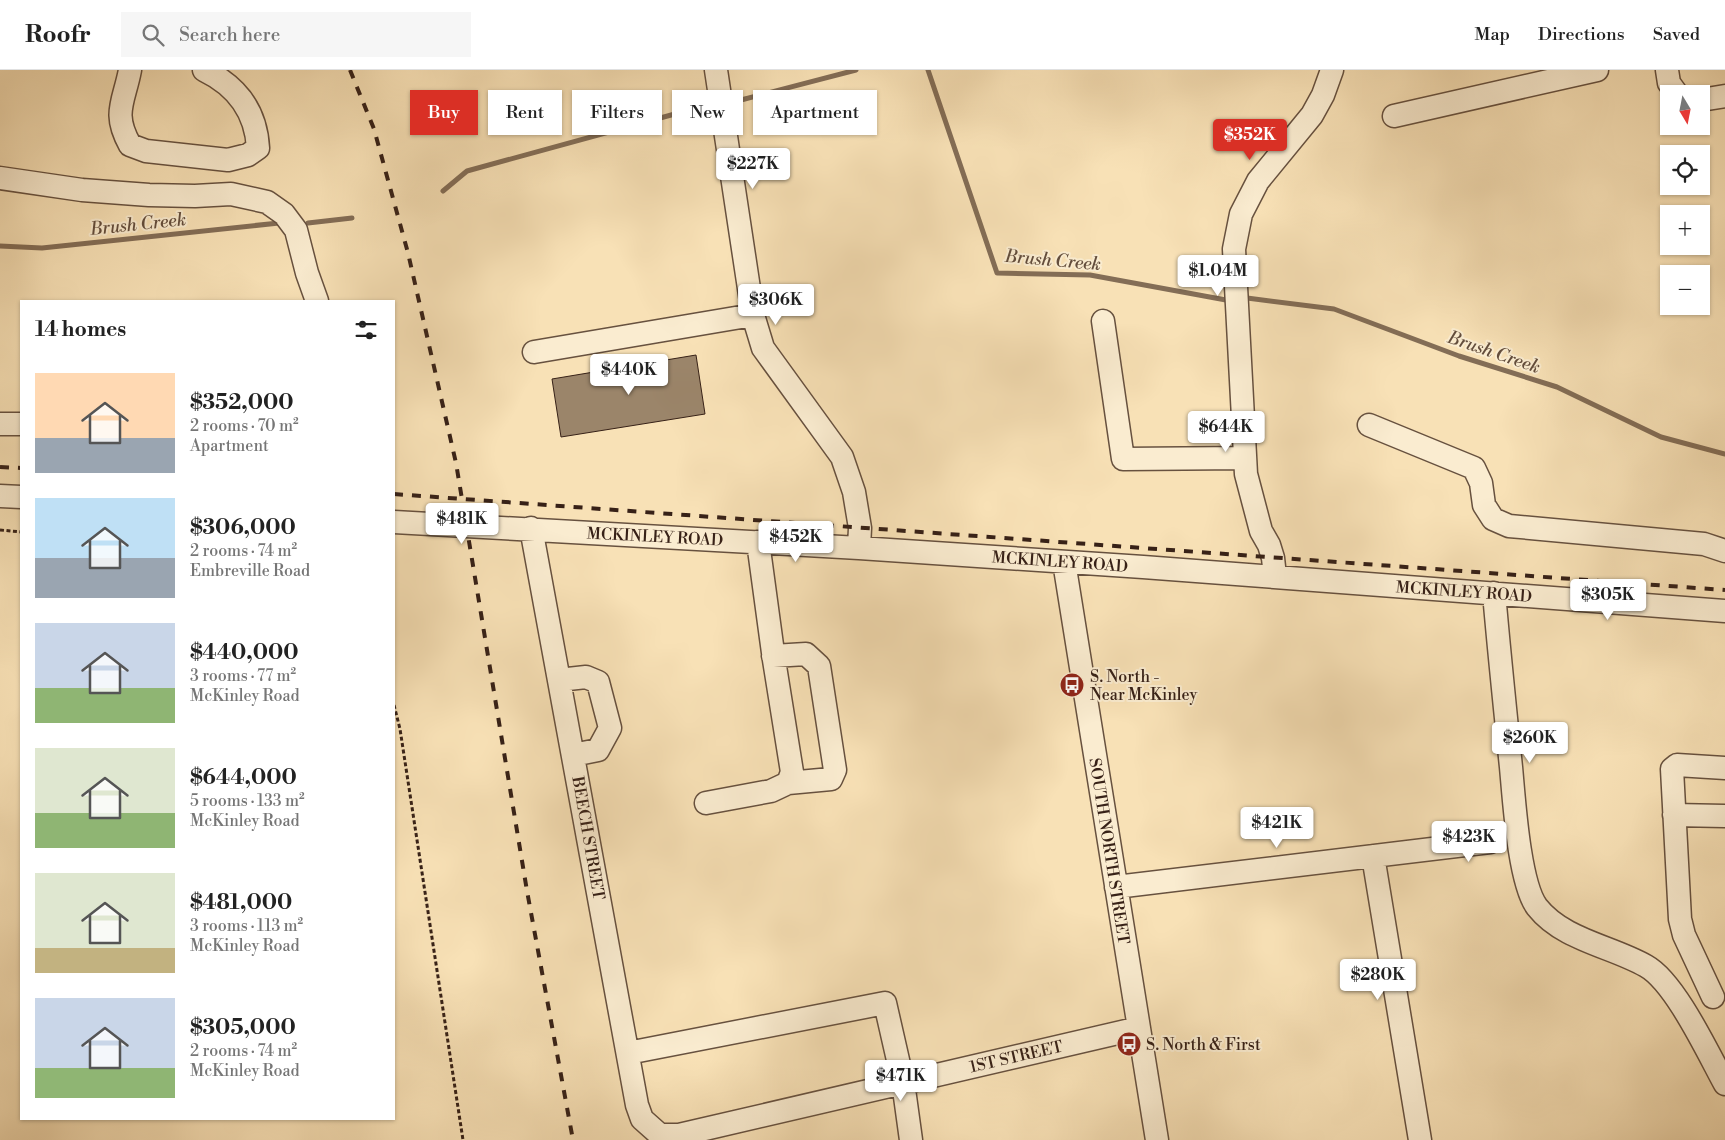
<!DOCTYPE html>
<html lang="en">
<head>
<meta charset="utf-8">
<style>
  :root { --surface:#fff; --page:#f6f6f6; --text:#222; --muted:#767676; --line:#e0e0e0; --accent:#d93025 }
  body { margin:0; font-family:"Libre Bodoni",serif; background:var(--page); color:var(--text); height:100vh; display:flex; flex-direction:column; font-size:19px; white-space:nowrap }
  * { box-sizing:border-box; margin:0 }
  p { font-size:16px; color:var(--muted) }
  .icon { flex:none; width:28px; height:28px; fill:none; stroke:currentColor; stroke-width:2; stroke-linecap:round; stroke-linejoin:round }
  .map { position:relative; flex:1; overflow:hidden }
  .sheet { position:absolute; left:20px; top:230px; width:375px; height:820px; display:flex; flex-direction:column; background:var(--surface); border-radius:0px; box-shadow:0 1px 4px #0004 }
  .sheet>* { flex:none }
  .hud { position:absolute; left:410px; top:20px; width:475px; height:45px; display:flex; gap:10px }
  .needle { width:32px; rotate:170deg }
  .buttons { position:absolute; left:1660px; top:15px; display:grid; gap:10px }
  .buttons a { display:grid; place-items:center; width:50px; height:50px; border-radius:0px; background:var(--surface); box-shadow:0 1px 4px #0004; font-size:25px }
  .price { position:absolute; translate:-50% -42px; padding:0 11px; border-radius:5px; background:#fff; color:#222; font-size:16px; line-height:32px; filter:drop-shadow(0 1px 2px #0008) }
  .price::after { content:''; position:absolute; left:50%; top:30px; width:15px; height:11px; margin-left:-8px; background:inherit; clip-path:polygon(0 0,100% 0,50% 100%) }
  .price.selected { background:var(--accent); color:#fff }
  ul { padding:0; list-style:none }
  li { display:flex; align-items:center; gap:15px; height:125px; padding:0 15px }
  li span { display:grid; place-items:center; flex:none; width:140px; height:100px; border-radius:0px; color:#555 }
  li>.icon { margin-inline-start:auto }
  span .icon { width:60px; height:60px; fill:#fffc; stroke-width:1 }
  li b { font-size:21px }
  h2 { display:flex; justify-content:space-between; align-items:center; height:60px; padding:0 15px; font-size:21px }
  .tag { padding:0 18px; border-radius:0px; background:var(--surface); box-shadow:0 1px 4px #0004; font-size:18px; line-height:45px }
  .tag.selected { background:var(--accent); color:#fff }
  header { display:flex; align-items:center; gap:30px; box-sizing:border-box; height:70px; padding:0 25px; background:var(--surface); border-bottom:1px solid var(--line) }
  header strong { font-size:24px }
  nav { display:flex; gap:28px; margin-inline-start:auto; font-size:18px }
  .search { width:350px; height:45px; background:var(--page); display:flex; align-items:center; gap:12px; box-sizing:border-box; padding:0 18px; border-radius:0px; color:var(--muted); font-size:19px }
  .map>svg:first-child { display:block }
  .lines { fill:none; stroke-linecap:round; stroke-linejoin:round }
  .stream { stroke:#836d56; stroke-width:5 }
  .building { fill:#9b856a; stroke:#372117 }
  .minor-casing { stroke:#67513f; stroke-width:25 }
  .path { stroke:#372117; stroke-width:3; stroke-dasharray:4 2.5; stroke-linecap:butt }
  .minor { stroke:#faecd0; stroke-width:22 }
  .rail { stroke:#372117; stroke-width:4; stroke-dasharray:9 9; stroke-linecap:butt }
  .labels { text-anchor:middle; stroke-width:4; stroke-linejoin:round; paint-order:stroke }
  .street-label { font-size:16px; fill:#372117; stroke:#faecd0 }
  .poi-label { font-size:16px; fill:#372117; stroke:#faecd0; text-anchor:start }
  .water-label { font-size:18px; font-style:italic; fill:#634d3c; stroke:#faecd0 }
</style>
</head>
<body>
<header>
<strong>Roofr</strong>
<div class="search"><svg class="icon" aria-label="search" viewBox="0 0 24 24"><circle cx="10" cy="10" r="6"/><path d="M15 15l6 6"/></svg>Search here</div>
<nav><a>Map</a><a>Directions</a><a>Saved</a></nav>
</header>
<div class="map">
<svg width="1725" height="1070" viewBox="0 0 1725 1070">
  <rect width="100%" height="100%" fill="#f8e1b6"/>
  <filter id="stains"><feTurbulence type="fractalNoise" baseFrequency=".004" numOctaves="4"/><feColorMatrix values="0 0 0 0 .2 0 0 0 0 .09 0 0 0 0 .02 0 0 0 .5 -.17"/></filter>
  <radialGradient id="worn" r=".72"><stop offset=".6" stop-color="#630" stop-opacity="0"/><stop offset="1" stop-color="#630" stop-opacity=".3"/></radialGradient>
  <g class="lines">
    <path class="stream" d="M928,0l69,203 93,2 136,25
      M741,30l115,-30
      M443,121l24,-20 226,-62
      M308,153l44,-5
      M0,176l42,2 237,-25
      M1247,228l87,11 125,47 98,31 104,50 64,17"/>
  </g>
  <path class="building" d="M696,285l9,59 -144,23 -9,-58z"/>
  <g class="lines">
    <defs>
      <path id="minor" d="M130,0c-6,32 -18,43 0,75l16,6 82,9 20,-5 10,-7c-2,-37 -21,-62 -54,-78
        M716,0l37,245 10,33 79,109 12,35 6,36 -1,20
        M1667,0l2,13 8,11
        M1701,30l24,-4
        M1394,46l203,-46
        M0,108l82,12 67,5 46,1 36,-2 36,8 17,12 12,16 11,43 10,28
        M1103,251l20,138 122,-1
        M534,282l219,-37
        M0,354h21
        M1369,355l105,43 7,15 3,22 9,14 16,7 195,18 21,7
        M0,426l21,1
        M394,452l465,26 284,19 582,44
        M531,458l106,577 5,14 18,16 1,5
        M1064,492l93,578
        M1275,506l-2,-18 -4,-13 -8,-14 -15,-57 -12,-225 7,-35 17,-33 54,-66 11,-20 9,-25
        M1494,523c5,58 11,116 17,174 3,32 8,116 26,140 26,33 74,39 109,59 29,16 62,87 79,118
        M773,586l33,-2 13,12 16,104 -4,9 -43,4
        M559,610l27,-3 12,5 12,46 -12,22 -25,5
        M706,733l65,-12 17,-8 4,-11 -18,-112 -16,-118
        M1674,745l51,1
        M1373,786l47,284
        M1116,817l374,-45
        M1713,927l-29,-62 -4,-16 -8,-150 5,-4 48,3
        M628,983l257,-50 18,79 8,58
        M660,1065h19l460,-107"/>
    </defs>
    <use href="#minor" class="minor-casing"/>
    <path class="path" d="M0,460l21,2
      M394,635l6,24 63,411"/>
    <use href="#minor" class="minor"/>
    <path class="rail" d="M350,0l24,59 34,124 48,210 71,428 46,249
      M0,397l21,1
      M394,424l1331,96"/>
  </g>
  <defs>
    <symbol id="bus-disc" viewBox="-11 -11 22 22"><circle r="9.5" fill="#8f2418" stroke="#faecd0"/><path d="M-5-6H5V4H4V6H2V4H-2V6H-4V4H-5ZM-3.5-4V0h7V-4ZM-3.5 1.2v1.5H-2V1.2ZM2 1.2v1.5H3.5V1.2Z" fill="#fff"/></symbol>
  </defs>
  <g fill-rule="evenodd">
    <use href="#bus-disc" x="1058" y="601" width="28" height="28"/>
    <use href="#bus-disc" x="1115" y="960" width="28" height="28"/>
  </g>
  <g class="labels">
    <g class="street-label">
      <text transform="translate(655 466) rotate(3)" y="6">MCKINLEY ROAD</text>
      <text transform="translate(1060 491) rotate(4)" y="6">MCKINLEY ROAD</text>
      <text transform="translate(1464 521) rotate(4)" y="6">MCKINLEY ROAD</text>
      <text transform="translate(589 768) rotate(80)" y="6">BEECH STREET</text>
      <text transform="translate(1110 781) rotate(81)" y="6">SOUTH NORTH STREET</text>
      <text transform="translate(1016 986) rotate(-13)" y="6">1ST STREET</text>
    </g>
    <g class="poi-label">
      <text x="1090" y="612">S. North -<tspan x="1090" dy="18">Near McKinley</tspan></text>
      <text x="1146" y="980">S. North &amp; First</text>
    </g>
    <g class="water-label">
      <text transform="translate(138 154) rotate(-6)" y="6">Brush Creek</text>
      <text transform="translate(1053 190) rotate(5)" y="6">Brush Creek</text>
      <text transform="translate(1494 282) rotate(19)" y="6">Brush Creek</text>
    </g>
  </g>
  <rect width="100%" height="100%" filter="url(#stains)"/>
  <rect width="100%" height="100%" fill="url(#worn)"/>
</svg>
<div class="buttons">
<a><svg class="needle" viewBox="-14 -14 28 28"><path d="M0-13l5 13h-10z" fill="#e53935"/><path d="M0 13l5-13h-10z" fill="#767676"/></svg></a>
<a><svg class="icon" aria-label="locate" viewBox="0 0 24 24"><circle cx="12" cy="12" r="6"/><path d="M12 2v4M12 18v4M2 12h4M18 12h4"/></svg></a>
<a>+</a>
<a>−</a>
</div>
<b class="price selected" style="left:1250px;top:91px">$352K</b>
<b class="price" style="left:753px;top:120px">$227K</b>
<b class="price" style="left:1218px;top:227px">$1.04M</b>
<b class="price" style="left:776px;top:256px">$306K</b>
<b class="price" style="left:629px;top:326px">$440K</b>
<b class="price" style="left:1226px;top:383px">$644K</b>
<b class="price" style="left:462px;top:475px">$481K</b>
<b class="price" style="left:796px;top:493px">$452K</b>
<b class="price" style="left:1608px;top:551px">$305K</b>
<b class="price" style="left:1530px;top:694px">$260K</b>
<b class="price" style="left:1277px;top:779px">$421K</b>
<b class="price" style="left:1469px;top:793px">$423K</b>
<b class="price" style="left:1378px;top:931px">$280K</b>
<b class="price" style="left:901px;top:1032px">$471K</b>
<div class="hud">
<a class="tag selected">Buy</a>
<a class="tag">Rent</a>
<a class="tag">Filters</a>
<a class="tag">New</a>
<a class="tag">Apartment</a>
</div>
<section class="sheet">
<h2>14 homes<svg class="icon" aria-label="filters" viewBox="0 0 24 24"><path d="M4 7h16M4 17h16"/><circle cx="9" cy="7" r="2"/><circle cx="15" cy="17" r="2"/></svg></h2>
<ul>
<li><span style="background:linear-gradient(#ffd9b3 65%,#9aa5b1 0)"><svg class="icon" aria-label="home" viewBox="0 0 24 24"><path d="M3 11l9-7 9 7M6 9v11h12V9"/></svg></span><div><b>$352,000</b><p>2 rooms · 70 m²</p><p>Apartment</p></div></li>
<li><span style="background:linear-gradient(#bfe0f5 60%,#9aa5b1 0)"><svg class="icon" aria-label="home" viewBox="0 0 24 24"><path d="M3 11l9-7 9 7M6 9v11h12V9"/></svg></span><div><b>$306,000</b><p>2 rooms · 74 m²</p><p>Embreville Road</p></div></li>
<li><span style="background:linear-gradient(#c9d6e8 65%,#8fb573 0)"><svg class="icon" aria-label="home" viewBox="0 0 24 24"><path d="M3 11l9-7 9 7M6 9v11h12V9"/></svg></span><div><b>$440,000</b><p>3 rooms · 77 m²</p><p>McKinley Road</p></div></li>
<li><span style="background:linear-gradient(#dfe7d0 65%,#8fb573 0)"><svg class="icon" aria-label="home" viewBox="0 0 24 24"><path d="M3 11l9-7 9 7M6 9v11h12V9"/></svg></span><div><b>$644,000</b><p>5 rooms · 133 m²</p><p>McKinley Road</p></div></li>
<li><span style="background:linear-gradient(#dfe7d0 75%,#c2b280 0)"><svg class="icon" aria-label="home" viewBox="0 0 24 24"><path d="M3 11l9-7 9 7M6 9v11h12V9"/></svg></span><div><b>$481,000</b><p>3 rooms · 113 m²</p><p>McKinley Road</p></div></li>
<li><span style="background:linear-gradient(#c9d6e8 70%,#8fb573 0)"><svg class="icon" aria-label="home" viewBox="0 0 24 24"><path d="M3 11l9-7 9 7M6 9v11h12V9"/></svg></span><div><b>$305,000</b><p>2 rooms · 74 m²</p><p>McKinley Road</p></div></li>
</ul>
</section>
</div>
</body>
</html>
